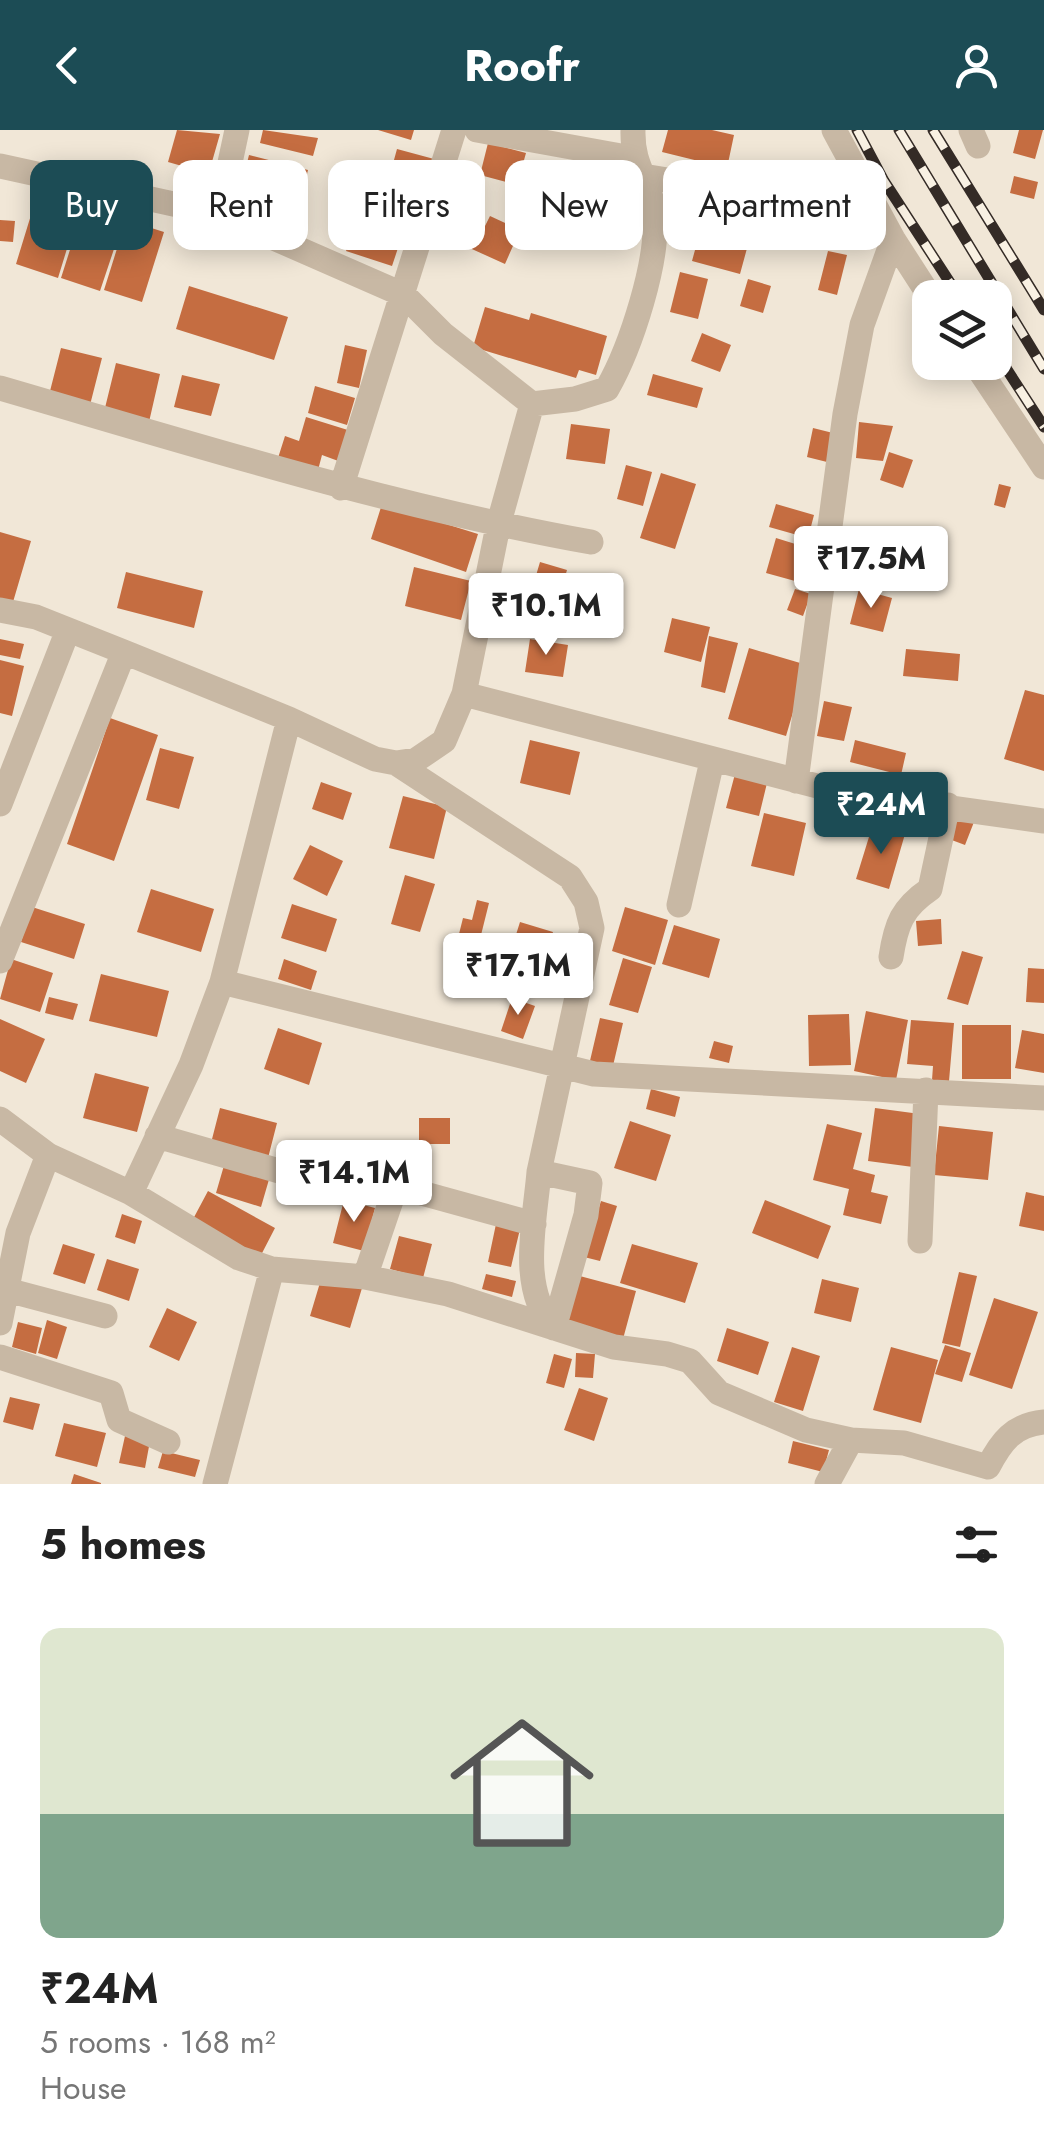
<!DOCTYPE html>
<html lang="en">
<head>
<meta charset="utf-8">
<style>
  :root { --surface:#fff; --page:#f2f2f2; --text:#222; --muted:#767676; --accent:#1c4c55 }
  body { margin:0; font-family:Jost,sans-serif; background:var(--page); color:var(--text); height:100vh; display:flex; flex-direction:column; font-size:38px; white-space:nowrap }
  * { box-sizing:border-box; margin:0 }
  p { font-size:32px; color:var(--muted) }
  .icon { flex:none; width:55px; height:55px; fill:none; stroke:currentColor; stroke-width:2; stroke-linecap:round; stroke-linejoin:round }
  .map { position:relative; height:1354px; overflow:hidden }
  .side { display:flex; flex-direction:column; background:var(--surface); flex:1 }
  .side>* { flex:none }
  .top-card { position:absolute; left:30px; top:30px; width:985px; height:90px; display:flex; gap:20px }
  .controls { position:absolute; left:912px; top:150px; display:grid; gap:20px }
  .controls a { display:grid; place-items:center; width:100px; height:100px; border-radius:20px; background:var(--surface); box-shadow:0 5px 25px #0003; font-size:50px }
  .price { position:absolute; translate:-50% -85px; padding:0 22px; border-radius:10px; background:#fff; color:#222; font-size:32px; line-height:65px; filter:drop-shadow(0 2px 5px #0008) }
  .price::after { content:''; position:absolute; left:50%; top:60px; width:30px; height:22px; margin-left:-15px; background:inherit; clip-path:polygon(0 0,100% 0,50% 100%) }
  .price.active { background:var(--accent); color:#fff }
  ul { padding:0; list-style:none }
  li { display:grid; align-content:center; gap:20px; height:530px; padding:0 40px }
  li span { display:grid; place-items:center; height:310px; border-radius:20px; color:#555 }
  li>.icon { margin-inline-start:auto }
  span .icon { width:180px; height:180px; fill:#fffc; stroke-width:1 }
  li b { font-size:42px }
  h2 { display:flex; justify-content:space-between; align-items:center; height:120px; padding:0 40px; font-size:42px }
  .tag { padding:0 35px; border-radius:20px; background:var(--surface); box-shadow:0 5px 25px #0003; font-size:35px; line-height:90px }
  .tag.active { background:var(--accent); color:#fff }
  header { display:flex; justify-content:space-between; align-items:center; height:130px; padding:0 40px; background:var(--accent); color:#fff; font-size:45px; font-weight:700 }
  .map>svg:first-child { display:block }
  .building { fill:#c56d41 }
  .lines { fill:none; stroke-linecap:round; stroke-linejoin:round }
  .minor { stroke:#c8b8a4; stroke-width:25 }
  .rail-casing { stroke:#342b26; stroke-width:11 }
  .rail { stroke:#f9f1e3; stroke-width:8; stroke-dasharray:22; stroke-linecap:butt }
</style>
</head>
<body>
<header><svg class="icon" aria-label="back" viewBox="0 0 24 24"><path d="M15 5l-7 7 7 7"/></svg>Roofr<svg class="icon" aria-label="person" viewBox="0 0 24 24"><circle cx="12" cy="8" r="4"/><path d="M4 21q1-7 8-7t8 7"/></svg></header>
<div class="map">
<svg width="1044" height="1354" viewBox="0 0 1044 1354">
  <rect width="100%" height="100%" fill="#f1e7d7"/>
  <path class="building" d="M177,0l43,4 -17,59 -26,-7 5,-20 -14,-4z
    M263,0l55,8 -5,18 -53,-13z
    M378,0h36l-3,10z
    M668,0h44l22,5 -7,33 -65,-16z
    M1019,0h24l-8,29 -22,-6z
    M488,13l38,10 -9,32 -37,-10z
    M397,19l37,10 -10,40 -38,-10z
    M249,25l59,15 -12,48 -59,-15z
    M567,31l46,12 -7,24 -45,-13z
    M1014,46l24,6 -4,17 -24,-6z
    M673,57l75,18 -6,25 -76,-18z
    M35,72l42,14 -19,62 -42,-14z
    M82,82l40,13 -22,66 -39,-13z
    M359,84l45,16 -12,36 -46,-15z
    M490,86l30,14 -15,34 -42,-19 9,-20 11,5z
    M0,90l15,1 -2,21 -13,-1z
    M126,90l38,12 -22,70 -38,-12z
    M701,98l48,13 -9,33 -48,-13z
    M828,121l19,4 -10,40 -19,-5z
    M680,142l28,7 -10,40 -28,-7z
    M748,149l23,7 -8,27 -23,-7z
    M189,156l99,31 -14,43 -98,-31z
    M485,177l44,13 2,-7 76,23 -11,39 -17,-5 -3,8 -103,-31z
    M702,203l29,12 -11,27 -29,-11z
    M345,215l22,5 -8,38 -22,-5z
    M61,218l41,10 -12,47 -41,-10z
    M116,233l44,11 -11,48 -45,-10z
    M653,244l50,14 -6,20 -50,-13z
    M182,245l38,9 -9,32 -37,-9z
    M315,256l40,12 -8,27 -39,-12z
    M306,287l45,14 -10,31 -19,-7 -4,15 -40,-12 7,-22 14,5z
    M859,292l34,4 -10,35 -27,-3z
    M571,294l39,5 -5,35 -39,-5z
    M813,298l24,6 -6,29 -24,-6z
    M889,322l24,8 -10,28 -23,-8z
    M626,335l26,7 -9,34 -26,-7z
    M661,343l35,11 -21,65 -35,-11z
    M999,354l12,3 -6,21 -11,-3z
    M382,374l96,30 -12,38 -95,-33z
    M776,374l38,11 -6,23 -39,-11z
    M0,402l31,9 -18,61 -13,-4z
    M776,408l29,9 -10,34 -29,-8z
    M540,432l27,8 -11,37 -27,-8z
    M414,437l57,14 -10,39 -56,-14z
    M126,442l77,19 -9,37 -77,-20z
    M795,459l16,5 -8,22 -16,-6z
    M859,459l33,9 -9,34 -33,-8z
    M672,488l38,9 -9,35 -37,-10z
    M709,506l29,7 -13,50 -24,-6z
    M0,509l24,5 -4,15 -20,-4z
    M530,509l38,6 -5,32 -38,-5z
    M749,518l58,17 -21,71 -58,-17z
    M906,519l54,5 -2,27 -55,-5z
    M0,530l24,6 -12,50 -12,-3z
    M1025,560l19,5v76l-40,-12z
    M824,571l28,6 -8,34 -27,-5z
    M110,588l48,17 -44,126 -47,-17z
    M530,610l50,12 -10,43 -50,-12z
    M855,610l51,13 -5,22 -51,-13z
    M160,618l34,9 -15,52 -33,-9z
    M735,644l32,9 -8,33 -33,-8z
    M321,652l31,11 -9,27 -31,-11z
    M403,666l44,11 -13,52 -45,-11z
    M764,683l42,10 -12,53 -43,-10z
    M959,686l15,6 -9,23 -16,-6z
    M873,694l32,10 -16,55 -33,-10z
    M310,715l33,16 -16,35 -34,-17z
    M405,745l30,9 -15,48 -29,-8z
    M151,759l63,20 -13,43 -64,-20z
    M477,770l12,3 -16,64 -21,-5 11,-44 9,2z
    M292,774l45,15 -11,33 -45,-14z
    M32,777l53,17 -11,35 -53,-17z
    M625,777l43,13 -13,45 -43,-14z
    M941,789l1,25 -24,2 -2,-25z
    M520,792l33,10 -16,54 -34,-10z
    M674,795l46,14 -11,39 -47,-14z
    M962,821l21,6 -15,48 -21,-6z
    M623,828l29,9 -14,46 -29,-8z
    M11,829l42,14 -13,39 -40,-13z
    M284,829l33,12 -6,19 -33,-11z
    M1028,838l16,1v34l-18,-1z
    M101,844l68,17 -12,46 -68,-16z
    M49,867l29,7 -5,16 -28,-7z
    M512,868l23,8 -12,33 -22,-8z
    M866,881l42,9 -12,60 -42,-9z
    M849,884l2,51 -42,1 -1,-51z
    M600,888l23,5 -11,47 -23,-5z
    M0,889l45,20 -19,44 -26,-12z
    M911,890l43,3 -5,58 -17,-1 1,-14 -26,-2z
    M962,895h49v54h-49z
    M278,898l44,15 -13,42 -45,-16z
    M1022,900l22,4v39l-29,-5z
    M714,911l19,5 -4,17 -20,-5z
    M95,943l54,14 -12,45 -54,-14z
    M651,959l29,8 -5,20 -29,-8z
    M220,978l57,15 -9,35 -57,-15z
    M875,978l45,6 -7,53 -45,-6z
    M419,988h31v26h-31z
    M630,991l41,14 -15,46 -42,-13z
    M827,994l35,9 -9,36 22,6 -4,17 17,4 -7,28 -38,-9 6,-26 -36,-9z
    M939,996l54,6 -5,48 -54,-5z
    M225,1032l45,14 -9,31 -45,-14z
    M208,1061l67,37 -15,29 -68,-36z
    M1026,1062l18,4v35l-25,-5z
    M344,1070l31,8 -11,43 -31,-8z
    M765,1070l66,26 -13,33 -66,-26z
    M601,1071l16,5 -17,55 -16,-4z
    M122,1084l20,7 -7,23 -20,-7z
    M496,1094l24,5 -9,38 -23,-5z
    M399,1106l33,8 -9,34 -33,-9z
    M63,1114l32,10 -10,30 -32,-10z
    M632,1114l66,19 -13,40 -65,-20z
    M107,1129l32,10 -10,32 -32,-11z
    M959,1142l18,4 -17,71 -18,-4z
    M486,1144l30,7 -4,16 -30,-8z
    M576,1145l60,16 -13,48 -60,-16z
    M322,1146l40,12 -12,40 -40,-12z
    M822,1149l37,9 -8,34 -37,-9z
    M994,1168l44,14 -26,77 -43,-14z
    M167,1178l30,14 -18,39 -30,-14z
    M47,1190l20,7 -10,32 -19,-6z
    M18,1192l24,6 -6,26 -24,-7z
    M727,1198l42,14 -11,33 -41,-14z
    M945,1215l26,8 -9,29 -27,-8z
    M792,1217l28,9 -17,55 -29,-9z
    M891,1217l47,13 -17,63 -48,-13z
    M576,1223l19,1 -2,24 -18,-1z
    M554,1224l18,5 -8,29 -18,-5z
    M579,1258l29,10 -14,43 -30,-11z
    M10,1267l30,7 -7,26 -30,-8z
    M64,1293l42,10 -9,34 -42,-11z
    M125,1306l25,5 -5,27 -26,-5z
    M793,1311l36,9 -6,22 -35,-9z
    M163,1321l37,9 -5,17 -37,-9z
    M74,1344l27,9v1h-30z"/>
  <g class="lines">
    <path class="minor" d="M477,0l155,28
      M834,0l59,109 38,59
      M971,0l7,16
      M0,36l219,48 185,81 39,39 89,70
      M643,46l104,17
      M219,84l18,-84
      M974,232l70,105
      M0,258c196,57 390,118 591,154
      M341,358l113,-358
      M0,480l36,7 88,35 165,67 86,40 21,4 20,-3 28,-19 20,-47 34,-168 34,-122 43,-5 32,-10c23,-40 54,-132 47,-178 -5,-33 -22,-44 -21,-81
      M464,564l380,99 200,28
      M396,633l174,114 16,25 6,26 -53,244 51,11 -4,32 -32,113
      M796,651l49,-367 17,-89 31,-86
      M0,674l68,-174
      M679,775l33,-144
      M891,827c5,-33 11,-49 39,-68l18,-84
      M0,831l124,-309
      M222,852l372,92 450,24
      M0,989l48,36 83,38 60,-128 31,-83 67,-263
      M157,1006l129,37
      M539,1042c-4,49 -21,117 15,156
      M131,1063l108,65 33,11 93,8 83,17 166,53 53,7 23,7 29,32 87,37 45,10 53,3 84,24c13,-25 25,-42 56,-45
      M920,1111l6,-151
      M365,1147l31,-91 138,38
      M7,1160l98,26
      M0,1193l18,-90 30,-78
      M0,1227l111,36 8,27 49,22
      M215,1354l57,-215
      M827,1354l24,-44"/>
    <defs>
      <path id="rail" d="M857,0l27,51 76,117
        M899,0l145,239
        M933,0l111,180
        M995,221l49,76"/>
    </defs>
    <use href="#rail" class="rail-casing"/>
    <use href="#rail" class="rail"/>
  </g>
</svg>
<div class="controls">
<a><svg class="icon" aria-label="layers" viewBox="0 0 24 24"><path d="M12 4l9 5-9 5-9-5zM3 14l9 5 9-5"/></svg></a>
</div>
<b class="price" style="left:871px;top:481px">₹17.5M</b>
<b class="price" style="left:546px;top:528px">₹10.1M</b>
<b class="price active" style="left:881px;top:727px">₹24M</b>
<b class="price" style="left:518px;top:888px">₹17.1M</b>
<b class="price" style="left:354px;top:1095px">₹14.1M</b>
<div class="top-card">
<a class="tag active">Buy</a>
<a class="tag">Rent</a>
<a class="tag">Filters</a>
<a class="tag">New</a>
<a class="tag">Apartment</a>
</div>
</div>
<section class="side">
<h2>5 homes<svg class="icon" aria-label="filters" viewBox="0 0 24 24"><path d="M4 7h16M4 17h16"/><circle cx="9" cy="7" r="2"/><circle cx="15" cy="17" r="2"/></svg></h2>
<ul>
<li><span style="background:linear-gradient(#dfe7d0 60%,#7fa58c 0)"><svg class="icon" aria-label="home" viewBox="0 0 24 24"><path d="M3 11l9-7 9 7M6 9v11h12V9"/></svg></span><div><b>₹24M</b><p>5 rooms · 168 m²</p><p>House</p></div></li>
</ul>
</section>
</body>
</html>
